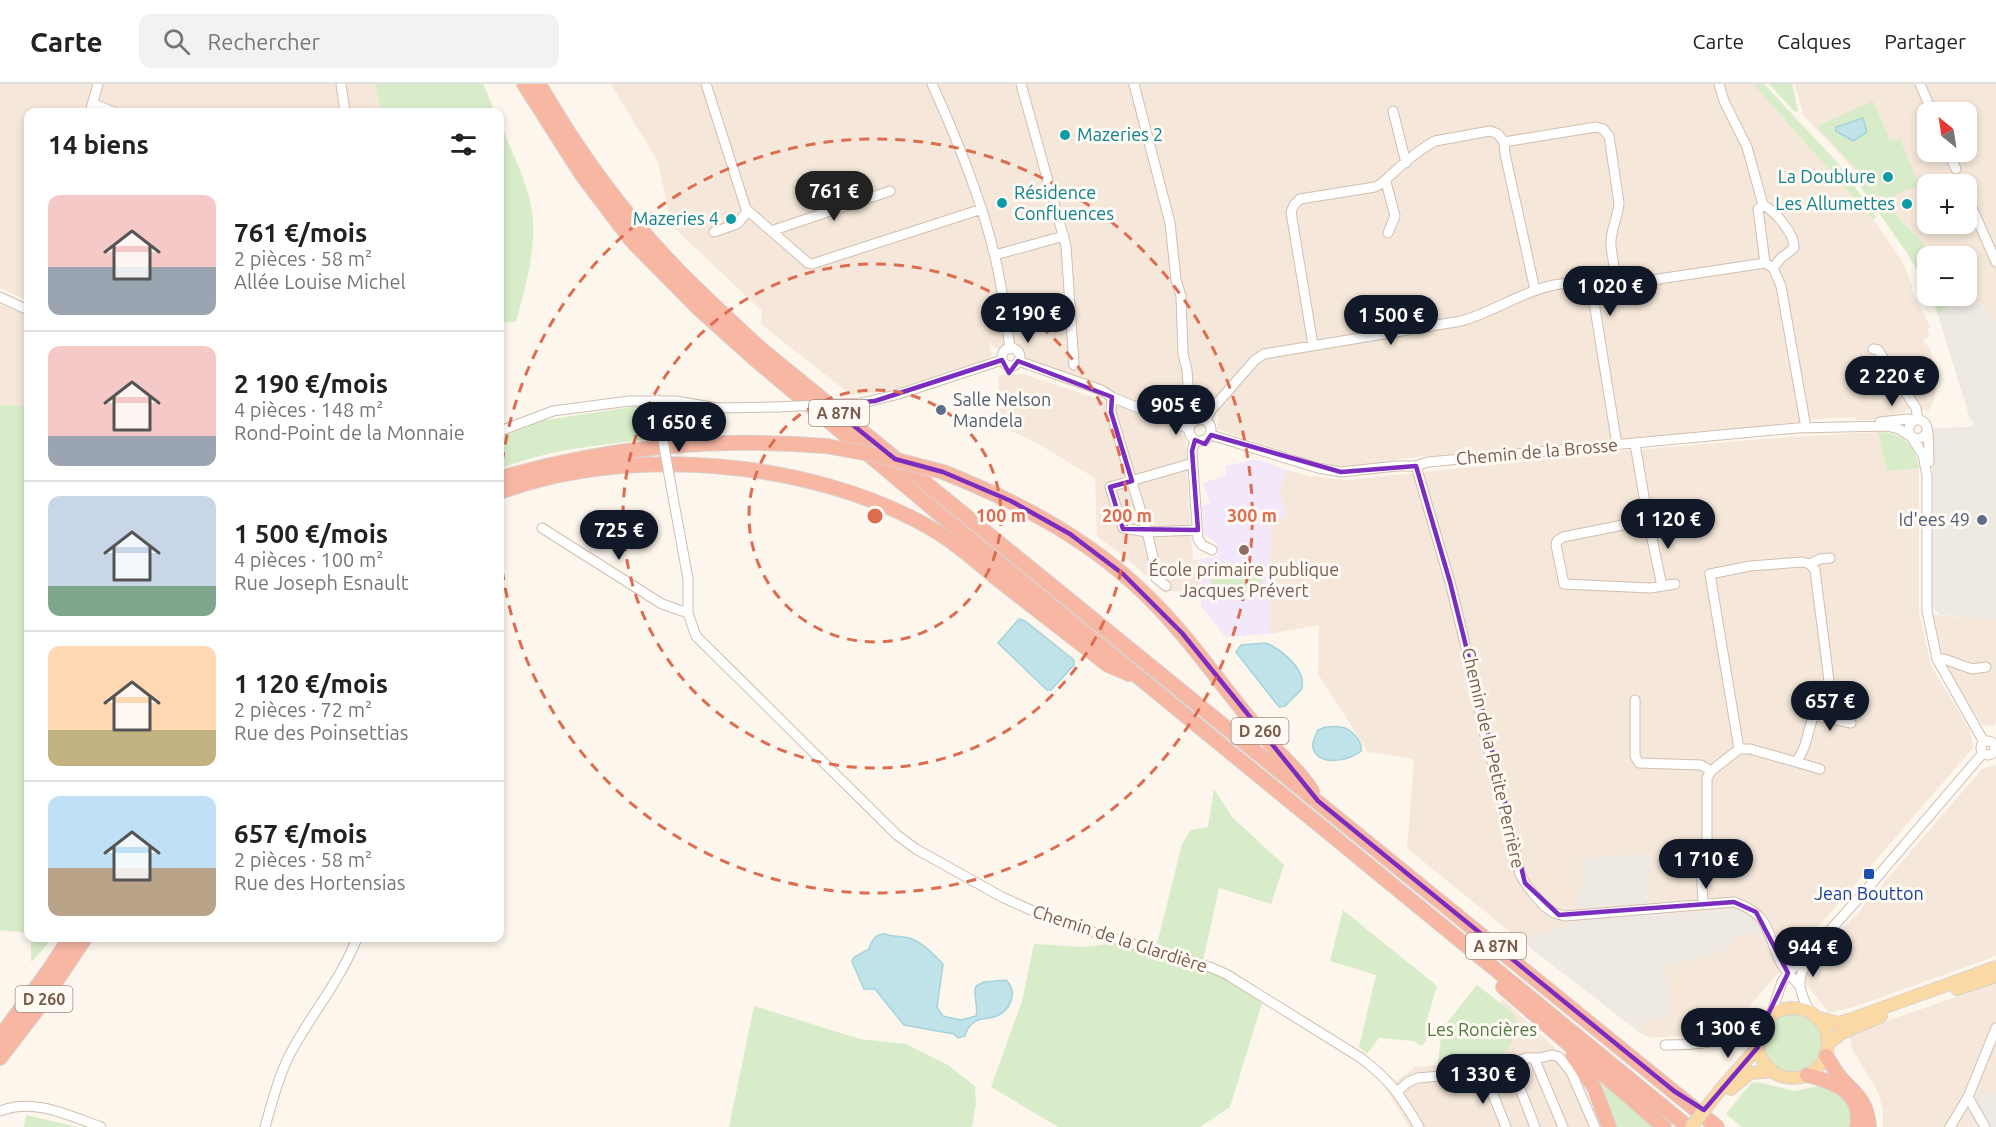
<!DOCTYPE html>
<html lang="fr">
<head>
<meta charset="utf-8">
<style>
  :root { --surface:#fff; --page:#f2f2f2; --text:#222; --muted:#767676; --line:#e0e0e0; --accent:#111827 }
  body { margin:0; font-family:Ubuntu,sans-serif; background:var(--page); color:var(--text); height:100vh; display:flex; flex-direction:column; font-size:22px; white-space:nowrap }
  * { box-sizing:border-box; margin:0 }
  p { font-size:20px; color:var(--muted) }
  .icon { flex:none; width:33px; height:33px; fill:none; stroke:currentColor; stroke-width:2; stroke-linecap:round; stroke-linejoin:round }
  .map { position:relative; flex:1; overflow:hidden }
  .panel { position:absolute; left:24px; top:24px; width:480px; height:834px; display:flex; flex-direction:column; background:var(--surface); border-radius:12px; box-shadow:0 3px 9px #0003 }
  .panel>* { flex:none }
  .needle { width:39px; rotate:330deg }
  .buttons { position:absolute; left:1917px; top:18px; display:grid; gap:12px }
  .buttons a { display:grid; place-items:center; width:60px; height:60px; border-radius:12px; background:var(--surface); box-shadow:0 3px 9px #0003; font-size:30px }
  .price { position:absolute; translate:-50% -51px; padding:0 14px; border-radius:21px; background:var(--accent); color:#fff; font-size:20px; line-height:39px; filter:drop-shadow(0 2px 3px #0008) }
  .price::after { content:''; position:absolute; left:50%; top:36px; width:18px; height:14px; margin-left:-9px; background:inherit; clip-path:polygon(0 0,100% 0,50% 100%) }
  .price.selected { background:#222; color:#fff }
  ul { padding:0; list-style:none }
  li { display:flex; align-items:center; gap:18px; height:150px; padding:0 24px }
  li+li { border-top:2px solid var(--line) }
  li span { display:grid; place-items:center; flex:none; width:168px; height:120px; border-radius:12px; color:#555 }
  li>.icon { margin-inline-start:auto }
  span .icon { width:72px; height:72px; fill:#fffc; stroke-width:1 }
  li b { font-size:26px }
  h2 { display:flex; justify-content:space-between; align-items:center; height:72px; padding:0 24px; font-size:26px }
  header { display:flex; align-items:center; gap:36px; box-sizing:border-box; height:84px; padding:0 30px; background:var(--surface); border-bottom:2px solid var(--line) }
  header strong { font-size:28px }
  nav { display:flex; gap:33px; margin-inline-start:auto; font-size:21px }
  .search { width:420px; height:54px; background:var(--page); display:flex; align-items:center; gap:15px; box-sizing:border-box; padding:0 21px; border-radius:12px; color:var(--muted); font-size:22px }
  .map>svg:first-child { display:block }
  .residential { fill:#f5e8da; fill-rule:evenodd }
  .industrial { fill:#efe9e4 }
  .education { fill:#f3e8fa }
  .green { fill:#d8ecc9 }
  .water { fill:#bfe3e8; stroke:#a5d3da; stroke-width:1.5 }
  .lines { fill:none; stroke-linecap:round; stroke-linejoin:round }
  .minor-casing { stroke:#d1beb0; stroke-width:11 }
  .major-casing { stroke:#dad1cd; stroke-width:14 }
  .highway-casing { stroke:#dad1cd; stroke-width:16 }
  .minor { stroke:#fff; stroke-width:9 }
  .major { stroke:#fbd9a5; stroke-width:12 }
  .highway { stroke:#f7b7a3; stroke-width:14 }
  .minor-bridge-casing { stroke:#d1beb0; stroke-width:11; stroke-linecap:butt }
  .major-bridge-casing { stroke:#dad1cd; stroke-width:14; stroke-linecap:butt }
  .highway-bridge-casing { stroke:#dad1cd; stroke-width:16; stroke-linecap:butt }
  .minor-bridge { stroke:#fff; stroke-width:9 }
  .major-bridge { stroke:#fbd9a5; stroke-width:12 }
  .highway-bridge { stroke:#f7b7a3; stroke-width:14 }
  .marked { fill:none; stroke:#7b2cbf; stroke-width:4.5; stroke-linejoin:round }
  .ring { fill:none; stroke:#dc6d51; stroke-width:3; stroke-dasharray:10 8 }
  .culture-dot { fill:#0f9aa8; stroke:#fffaf3; stroke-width:2 }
  .service-dot { fill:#5c6f8a; stroke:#fffaf3; stroke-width:2 }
  .education-dot { fill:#8d6e63; stroke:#fffaf3; stroke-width:2 }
  .transit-dot { fill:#1a4fb4; stroke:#fffaf3; stroke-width:2 }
  .labels { text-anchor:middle; stroke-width:6; stroke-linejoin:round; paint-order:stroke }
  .shield { fill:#fffaf3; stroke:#a28b7f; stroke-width:1.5 }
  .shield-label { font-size:16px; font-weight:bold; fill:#7a5c4d }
  .culture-label { font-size:18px; fill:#0d838f; stroke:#fffaf3; text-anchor:end }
  .service-label { font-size:18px; fill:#4e5e75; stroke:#fffaf3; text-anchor:start }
  .street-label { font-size:18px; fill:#7a5c4d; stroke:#fffaf3 }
  .education-label { font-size:18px; fill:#785e54; stroke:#fffaf3 }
  .transit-label { font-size:18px; fill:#164399; stroke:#fffaf3 }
  .park-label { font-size:18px; fill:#537a41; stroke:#fffaf3 }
  .centre { fill:#dc6d51; stroke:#fffaf3; stroke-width:3 }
  .ring-label { font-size:18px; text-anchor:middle; font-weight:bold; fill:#dc6d51; stroke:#fffaf3; stroke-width:6; stroke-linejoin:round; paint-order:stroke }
</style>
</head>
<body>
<header>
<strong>Carte</strong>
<div class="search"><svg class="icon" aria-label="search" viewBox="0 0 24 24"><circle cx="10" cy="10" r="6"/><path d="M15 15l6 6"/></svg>Rechercher</div>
<nav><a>Carte</a><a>Calques</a><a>Partager</a></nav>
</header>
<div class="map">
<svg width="1996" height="1043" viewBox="0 0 1996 1043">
  <rect width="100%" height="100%" fill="#fdf6ec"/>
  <path class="residential" d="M0,0h375l7,28h-354v189l-28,-13z
    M611,0h1142l120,135 29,42 11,26 -2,2 19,38 -3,3 3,5 -8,6 7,6 6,21 1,22 -2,9 -3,8 -3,4 -8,-3h-9l-9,5 -31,7h-15l-1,-3 -56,3v3l-392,35 -49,9 -22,-1 -28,-7 -91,-30 2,-18 -10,-9 -4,3 -10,-2 -14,4 1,7 -7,5 -64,-29 -113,-41 -9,-5 3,12 -5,3 -98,32 -38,4 -90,-71 1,-13 -91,-86 -13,-63z
    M1795,0h201v238l-29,-32 -1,-34h-31l-132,-141zM1928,28h38v40h-38zM1928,100h38v40h-38z
    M0,220l28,11v91l-28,-1z
    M1023,290l97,32 60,26 3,3 2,4 8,121h6l1,30 -32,1 -4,2 -27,-26 -40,-31 -2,-58 -60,-36 -37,-17 1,-50z
    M1878,348l9,38 32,-2v144l12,54 39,64 3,18 -246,284 -78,6 -10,-6 3,-11 27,-5 -4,-50 58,-15 15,-16 26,-3 -26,-23 -87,7 -68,-58 -4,63 -59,19 -113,-92 7,-89 -46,-7 -50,-78 1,-49 -49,9 1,-114 16,-3 -7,-27 7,-20 22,6 39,4 276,-29 151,-13z
    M1933,531l63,4v103l-3,4 -11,-1 -35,-57 -6,-16z
    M1996,681v191l-142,51 -25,6 -23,-29v-11l38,-48 4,-2 7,-7 127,-147z
    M1996,899v109l-8,2 -21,16 8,17h-92v-17l-5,-18 -26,-43 -2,-12 17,-9z
    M1477,901l23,18 3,-4 69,65 27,63h-190l-23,-38 29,-22 23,-2 4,-36z"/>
  <path class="industrial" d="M1967,206l29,32v297l-56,-4 -8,-9 1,-178 38,-1 3,-4 -4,-4 -32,-104 21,-19h7z
    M1650,770l1,62 87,-7 16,7 10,16 -26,3 -15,16 -57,15 3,50 -27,5 -3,11 -119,-92 59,-19 4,-63z
    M1976,1007l12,3 8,-2v35h-21l-8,-17z"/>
  <path class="education" d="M1252,376l11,1 24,9 -7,20 7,27 -16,3 -1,114 -45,3 -24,-31 -2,-47 19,-3 -1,-13 -13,-8 -2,-29 8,-3 -7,-20 23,-8 -1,-9z"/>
  <path class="green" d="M375,0h108l12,28h-113z
    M1753,0h11l73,78 40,56 -4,1z
    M1769,0h23l6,26 -3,2z
    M1873,17l17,39 10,-1 19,46 -35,15 -67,-74z
    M500,39c9,23 21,46 28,70 13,43 -1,87 -12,129h-16z
    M1859,91l76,81h-7l-1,31 -18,-31 -54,-77z
    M1931,212h28l-21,19z
    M0,321l28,1v527l-28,-3z
    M637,322l7,3 7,6 1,24c-51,6 -104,10 -152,30v-31l33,-16z
    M1878,348c23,-1 38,13 41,36l-32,3z
    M1262,479v27l-51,1v-27z
    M1214,705l18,28 52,48 -13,39 -52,-16 -16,73 -46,-17 25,-100 9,-14 17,-3z
    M1343,826l94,76 -9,30 -2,18 9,-6 -13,18 -9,-5 -34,-3 -12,16 -8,-7 17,-72 -46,-14z
    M31,854h22l-22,24z
    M1127,858l83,25 52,36 -32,104 -30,20h-142l-67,-40 31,-86 12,-57 49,3z
    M1477,901l37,29 3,8 -7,24 -15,14 -44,11 -1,-6h-12l4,-36z
    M754,922l106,33 46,5 42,21 27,21 1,18 -4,23h-243z
    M1791,930c11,0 22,4 28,15 16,29 -26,58 -48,32 -2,-3 -6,-9 -6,-13 1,-3 3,-9 4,-13l-2,-4c5,-10 13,-15 24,-17z
    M1601,997l56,46h-42z
    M1758,998l36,9 36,-7c15,14 22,21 20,43h-108l-16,-13 25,-31z
    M26,1031l51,12h-53z"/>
  <path class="water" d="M1863,34l4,14 -14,9 -17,-10v-4z
    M1019,535l6,2 49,39v5l-23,25h-4l-49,-47z
    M1266,559c14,6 33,21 36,36 1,3 0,7 0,10l-17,17 -6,1 -43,-55 5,-7z
    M1325,643c5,0 10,-1 15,0 11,1 23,14 21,24 -11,10 -42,16 -48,-3 -2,-5 3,-13 5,-18z
    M885,850c9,3 15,2 24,4 12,3 25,17 34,26l-6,43 6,9 18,4 15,-4c3,-11 -4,-21 0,-30l8,-4 22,-2c13,12 4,32 -12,37 -6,2 -13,1 -18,4 -6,4 -10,9 -11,15l-7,2 -4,-4 -50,-9 -29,-36h-11l-12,-27 1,-4 16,-9c3,-9 6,-15 16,-15z"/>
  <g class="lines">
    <defs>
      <path id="minor" d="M341,0l4,28
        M706,0l40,125 62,54 4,1 170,-55
        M932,0c25,55 48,111 62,169 8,31 12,64 16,96
        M1021,0l45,162 8,119
        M1134,0l36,139 6,57 5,16 2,58 4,16 2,30 6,21
        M1719,0l5,17 23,46 16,58 -5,4 7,54 8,5 8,18 25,142
        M1920,0l12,28
        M94,20l20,8
        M1393,27l13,52
        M90,28l8,-28
        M1948,68l8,17
        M1961,97l1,3
        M1386,98l9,34 -7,17
        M1966,110l30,68
        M1763,121c12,6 32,29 31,43l-13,10 -8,10
        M771,147l119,-40
        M714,148l23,-8 11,-13
        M995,171l69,-19
        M1614,194l5,3 -1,6 -2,1 -17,5 -7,-1v-8z
        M1619,201l146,-22
        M1535,206l-30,-136 -1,-12 92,-15 7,2 6,7 10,67c-1,13 -7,24 -8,37 -1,13 5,25 3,38
        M1595,210l-1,8 23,143
        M0,213l28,13
        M1313,261l-22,-133 3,-7 6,-6 75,-12c9,-4 11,-8 18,-14 12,-11 27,-24 42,-32l55,-10 8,3 6,8
        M1002 273a9 9 0 1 1 18 0a9 9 0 1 1-18 0Z
        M1873,265l5,1 38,58 2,12
        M1018,277l83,29 11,7 77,32
        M1112,313l-1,15 36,120 51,-2
        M658,316l2,24
        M862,319l37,-9 103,-34
        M1189 346a11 11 0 1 1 22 0a11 11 0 1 1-22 0Z
        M1205,336l7,-11 43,-49 9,-6 197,-33c42,-11 84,-48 130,-35
        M1880,338l28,-3 8,1
        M500,347l53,-20 76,-10h47l41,7 60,-1
        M1927,348l-4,5 -6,2 -7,-3c-6,-17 14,-22 17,-8 3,10 1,23 2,34
        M1211,351l107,33 23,4 56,-6h19l12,-4 369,-34 90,-2 12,3 11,7
        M1912,354l11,17 4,21v135l10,48 47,83
        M1195,356l-3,11 6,88 4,6 10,5
        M1635,360l13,76 -85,17 -6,4 -1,4 8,39 86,4 25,-4
        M1416,382l34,116 19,78 17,80 28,103 6,31 7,12 17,20 10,7 11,3 169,-14c34,12 32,26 45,57 4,10 13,18 20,26
        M671,402l17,93v34l8,23 201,199 19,14 86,48 31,14 30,12 147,44 16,7 135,84c30,23 39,37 58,69
        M1648,436l14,66
        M542,444l120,76 26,9
        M1810,480l10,-5 10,-1
        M1166,502l-10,-8 -3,-21 -6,-25 -24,-4 -13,-41 83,-24
        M1937,575h7l28,10 14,-2
        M1635,616v56l4,7 62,2 10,6
        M1813,631l38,8
        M1981 664a7 7 0 1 1 14 0a7 7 0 1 1-14 0Z
        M1796,678l24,7
        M1703,820l-2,-43 6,-18v-65l4,-7 28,-22h11l46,13c11,-14 11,-29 17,-45 4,-12 12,-23 16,-36l-14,-111 -5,-6 -8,-2 -52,4 -40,8 29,175
        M1810,872c-14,23 -13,32 0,56
        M1771,931l11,-33 6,-9 28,-27 50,-56 117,-137
        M1665,961c36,-1 56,2 82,-27l15,8
        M1534,974l29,69
        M1510,979l25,64
        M1484,988l22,55
        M1398,1007l10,-9 10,-4 66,-6 42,-14h14l12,-3 7,2 12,15 24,55
        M1968,1013l17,30
        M0,1027c35,-13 68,4 101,16
        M265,1043c8,-28 15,-57 30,-82 21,-37 47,-68 62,-107
        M1950,1043l18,-30 28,-69"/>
      <path id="major" d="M1957,905l39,-13
        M1758 959a35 35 0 1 1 70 0a35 35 0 1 1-70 0Z
        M1819,934l19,5 11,-3 147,-53
        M1829,959l13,-10 39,-17
        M1731,1005l19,-16 22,-2
        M1720,1006l38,-43"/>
      <path id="highway" d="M524,0l58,91 49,65 67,68 58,52 181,152 751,615
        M539,0c38,66 83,129 137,184 27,28 57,55 86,82l955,777
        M943,388c78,31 152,70 211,131 33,33 60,72 90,109 11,14 23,28 36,42 12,12 23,22 32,37
        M500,394c109,-31 212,-41 326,-32
        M500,408c127,-48 309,-32 427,34 27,15 50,36 73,55 36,28 72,56 108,84l21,9
        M1503,903l161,140
        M0,953l49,-67 21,-32
        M1573,972l21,31 15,40
        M1826,972c5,7 9,15 14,21 16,18 27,23 29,50
        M0,974l39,-51 46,-69
        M1807,991c28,7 56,17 50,52"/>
    </defs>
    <use href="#minor" class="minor-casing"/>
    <use href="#major" class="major-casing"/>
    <use href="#highway" class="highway-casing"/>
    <use href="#minor" class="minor"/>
    <use href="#major" class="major"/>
    <use href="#highway" class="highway"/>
    <defs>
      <path id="minor-bridge" d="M777,323l85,-4
        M660,340l11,62"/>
      <path id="major-bridge" d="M1691,1043l29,-37"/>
      <path id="highway-bridge" d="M826,362l55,10 62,16"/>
    </defs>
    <use href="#minor-bridge" class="minor-bridge-casing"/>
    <use href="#major-bridge" class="major-bridge-casing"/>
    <use href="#highway-bridge" class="highway-bridge-casing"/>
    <use href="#minor-bridge" class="minor-bridge"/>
    <use href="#major-bridge" class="major-bridge"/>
    <use href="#highway-bridge" class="highway-bridge"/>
  </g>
  <path class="marked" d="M1002,276l7,13 9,-12 94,36 -1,15 21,69 -22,6 13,42 75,1 -6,-79 3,-11 10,4 6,-9 130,37 75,-6 34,116 75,301 34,32 175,-13 22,10 32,61 -27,56 -3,18 -54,63 -30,-19 -356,-290 -136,-168 -59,-59 -53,-40 -59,-33 -68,-29 -48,-13 -67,-54 47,-4z"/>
  <g class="ring">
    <circle cx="875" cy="432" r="126"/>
    <circle cx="875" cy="432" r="252"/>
    <path d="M500 396A377 377 0 1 1 500 468"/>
  </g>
  <g class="culture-dot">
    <circle cx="1065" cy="51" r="6"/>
    <circle cx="1888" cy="93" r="6"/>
    <circle cx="1002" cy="119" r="6"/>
    <circle cx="1907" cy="120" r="6"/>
    <circle cx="731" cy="135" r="6"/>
  </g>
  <g class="service-dot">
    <circle cx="941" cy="326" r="6"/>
    <circle cx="1982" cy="436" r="6"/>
  </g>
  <circle class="education-dot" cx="1244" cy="466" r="6"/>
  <rect class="transit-dot" x="1863" y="784" width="12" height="12" rx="3"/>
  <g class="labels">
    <g class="shield">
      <rect x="809" y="316" width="60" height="26" rx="4.5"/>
      <rect x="1231.5" y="634" width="57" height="26" rx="4.5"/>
      <rect x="1466" y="849" width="60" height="26" rx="4.5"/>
      <rect x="15.5" y="902" width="57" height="26" rx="4.5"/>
    </g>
    <g class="shield-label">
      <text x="839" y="335">A 87N</text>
      <text x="1260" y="653">D 260</text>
      <text x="1496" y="868">A 87N</text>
      <text x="44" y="921">D 260</text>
    </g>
    <g class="culture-label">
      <text x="1077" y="57" text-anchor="start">Mazeries 2</text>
      <text x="1876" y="99">La Doublure</text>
      <text x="1014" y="115" text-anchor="start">Résidence<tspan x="1014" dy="21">Confluences</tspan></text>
      <text x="1895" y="126">Les Allumettes</text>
      <text x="719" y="141">Mazeries 4</text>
    </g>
    <g class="service-label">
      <text x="953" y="322">Salle Nelson<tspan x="953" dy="21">Mandela</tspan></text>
      <text x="1970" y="442" text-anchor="end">Id'ees 49</text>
    </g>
    <g class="street-label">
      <text transform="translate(1537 368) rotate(-5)" y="6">Chemin de la Brosse</text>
      <text transform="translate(1493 674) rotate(77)" y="6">Chemin de la Petite Perrière</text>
      <text transform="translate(1120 855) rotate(18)" y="6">Chemin de la Glardière</text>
    </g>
    <g class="education-label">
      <text x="1244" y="492">École primaire publique<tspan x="1244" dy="21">Jacques Prévert</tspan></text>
    </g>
    <g class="transit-label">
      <text x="1869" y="816">Jean Boutton</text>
    </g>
    <g class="park-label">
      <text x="1482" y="952">Les Roncières</text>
    </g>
  </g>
  <circle cx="875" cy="432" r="9" class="centre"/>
  <g class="ring-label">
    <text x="1001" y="438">100 m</text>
    <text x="1127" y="438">200 m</text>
    <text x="1252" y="438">300 m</text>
  </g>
</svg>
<div class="buttons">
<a><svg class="needle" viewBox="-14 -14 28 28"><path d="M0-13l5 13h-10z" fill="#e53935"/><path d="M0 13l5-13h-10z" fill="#767676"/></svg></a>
<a>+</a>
<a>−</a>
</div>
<b class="price selected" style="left:834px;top:138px">761 €</b>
<b class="price" style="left:1610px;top:233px">1 020 €</b>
<b class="price" style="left:1028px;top:260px">2 190 €</b>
<b class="price" style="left:1391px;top:262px">1 500 €</b>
<b class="price" style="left:1892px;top:323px">2 220 €</b>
<b class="price" style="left:1176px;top:352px">905 €</b>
<b class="price" style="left:679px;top:369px">1 650 €</b>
<b class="price" style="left:1668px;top:466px">1 120 €</b>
<b class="price" style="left:619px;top:477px">725 €</b>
<b class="price" style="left:1830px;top:648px">657 €</b>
<b class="price" style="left:1706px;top:806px">1 710 €</b>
<b class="price" style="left:1813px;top:894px">944 €</b>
<b class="price" style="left:1728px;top:975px">1 300 €</b>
<b class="price" style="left:1483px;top:1021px">1 330 €</b>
<section class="panel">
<h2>14 biens<svg class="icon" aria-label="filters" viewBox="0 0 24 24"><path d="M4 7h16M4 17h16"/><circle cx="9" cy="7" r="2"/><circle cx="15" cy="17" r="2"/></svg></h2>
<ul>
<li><span style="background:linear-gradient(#f6c9c9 60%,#9aa5b1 0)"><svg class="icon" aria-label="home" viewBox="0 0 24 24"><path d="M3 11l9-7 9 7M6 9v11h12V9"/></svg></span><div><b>761 €/mois</b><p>2 pièces · 58 m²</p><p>Allée Louise Michel</p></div></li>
<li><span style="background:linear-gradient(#f6c9c9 75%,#9aa5b1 0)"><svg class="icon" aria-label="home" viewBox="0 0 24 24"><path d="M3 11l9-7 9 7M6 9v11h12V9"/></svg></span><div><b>2 190 €/mois</b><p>4 pièces · 148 m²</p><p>Rond-Point de la Monnaie</p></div></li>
<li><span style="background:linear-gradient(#c9d6e8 75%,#7fa58c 0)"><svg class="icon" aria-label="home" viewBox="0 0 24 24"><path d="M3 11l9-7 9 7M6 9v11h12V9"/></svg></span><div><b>1 500 €/mois</b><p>4 pièces · 100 m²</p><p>Rue Joseph Esnault</p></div></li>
<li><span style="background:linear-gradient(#ffd9b3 70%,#c2b280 0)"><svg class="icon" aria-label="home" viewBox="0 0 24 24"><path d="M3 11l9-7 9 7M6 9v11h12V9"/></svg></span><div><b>1 120 €/mois</b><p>2 pièces · 72 m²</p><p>Rue des Poinsettias</p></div></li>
<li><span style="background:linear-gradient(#bfe0f5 60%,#b9a48a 0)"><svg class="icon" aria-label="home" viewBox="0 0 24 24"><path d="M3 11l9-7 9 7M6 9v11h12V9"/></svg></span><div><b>657 €/mois</b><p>2 pièces · 58 m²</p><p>Rue des Hortensias</p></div></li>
</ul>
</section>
</div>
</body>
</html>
